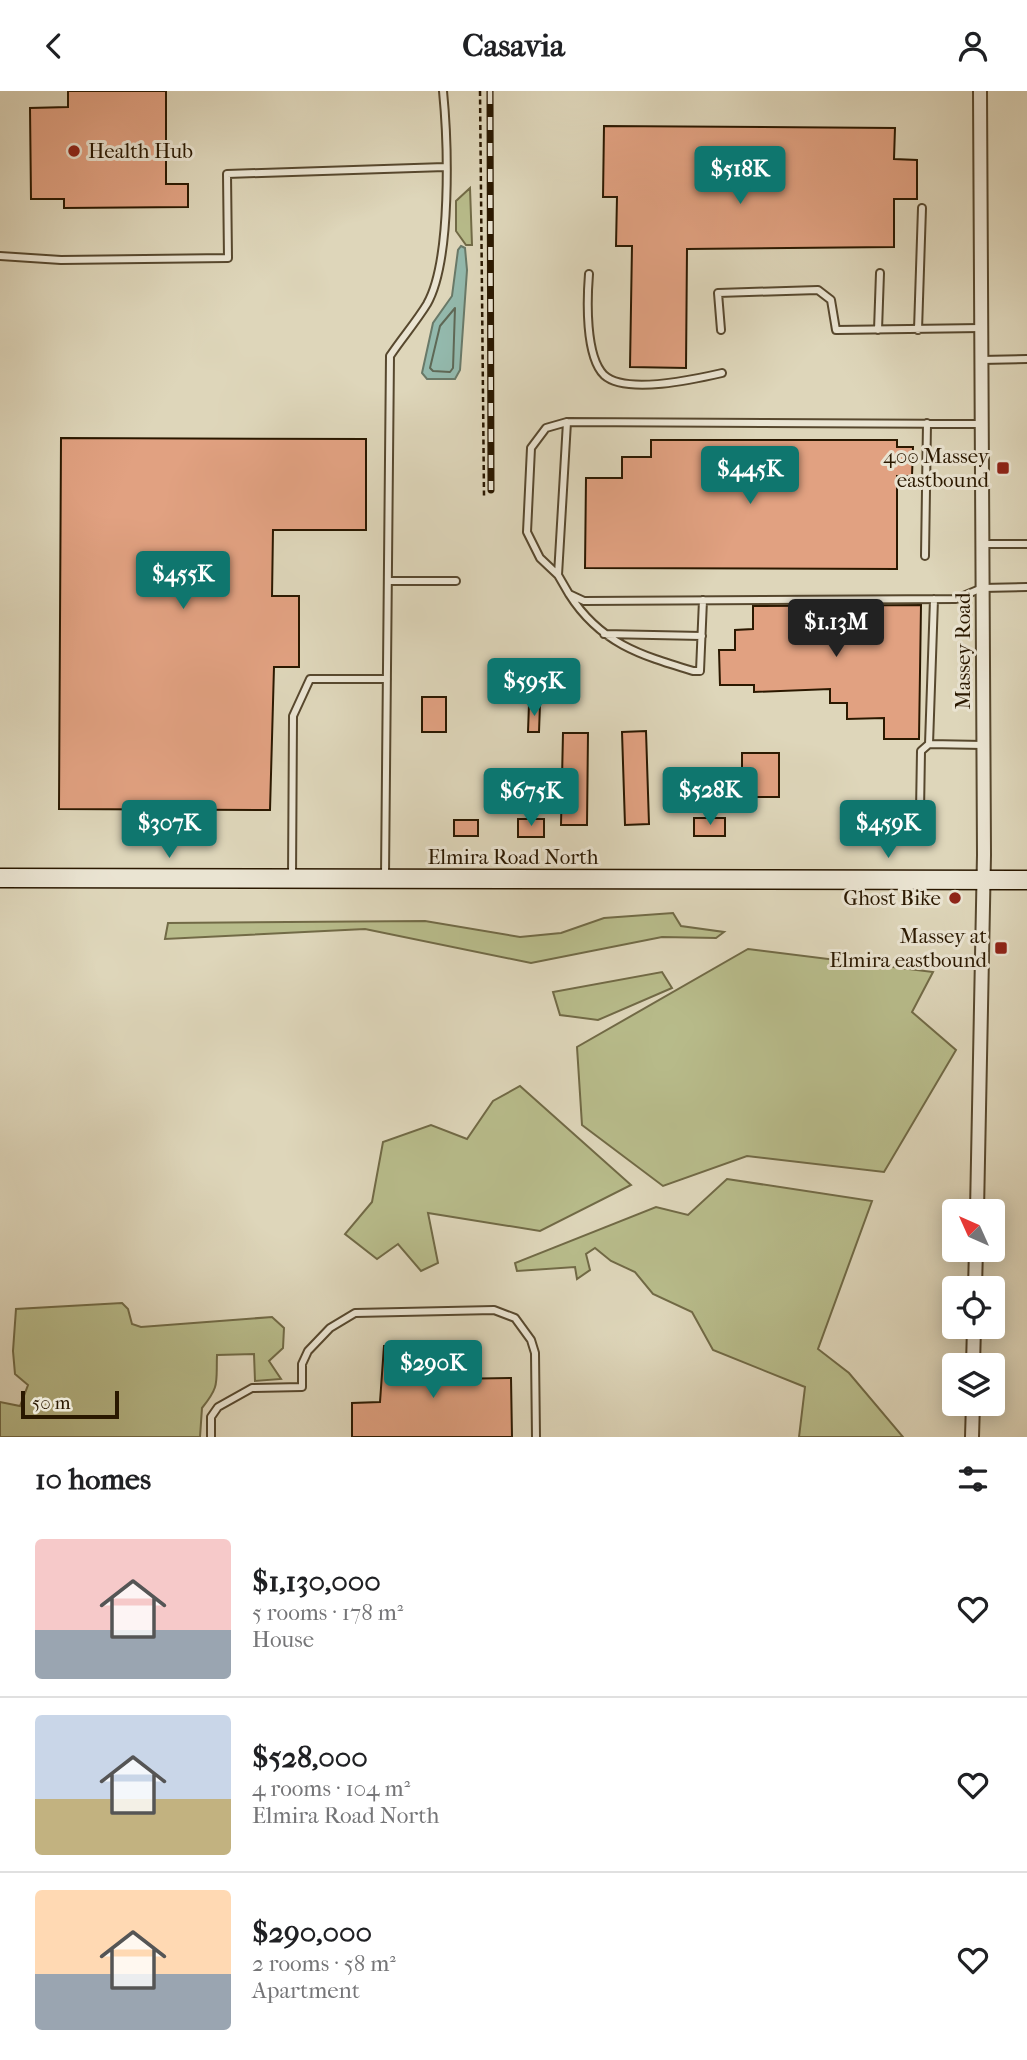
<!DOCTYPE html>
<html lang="en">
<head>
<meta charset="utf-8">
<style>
  :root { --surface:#fff; --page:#f6f6f6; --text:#202124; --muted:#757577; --line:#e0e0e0; --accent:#0f766e }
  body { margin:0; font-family:"IM FELL French Canon",serif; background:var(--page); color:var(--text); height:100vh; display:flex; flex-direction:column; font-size:26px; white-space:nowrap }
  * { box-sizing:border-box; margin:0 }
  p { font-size:23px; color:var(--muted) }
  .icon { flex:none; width:38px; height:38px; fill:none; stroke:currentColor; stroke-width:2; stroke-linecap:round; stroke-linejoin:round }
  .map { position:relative; height:1346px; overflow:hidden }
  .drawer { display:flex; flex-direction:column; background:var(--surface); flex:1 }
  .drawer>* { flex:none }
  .needle { width:46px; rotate:315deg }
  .buttons { position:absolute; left:942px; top:1108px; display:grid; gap:14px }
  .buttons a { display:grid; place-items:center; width:63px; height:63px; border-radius:7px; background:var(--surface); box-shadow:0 4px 18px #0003; font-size:35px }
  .scale { position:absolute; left:21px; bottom:18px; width:98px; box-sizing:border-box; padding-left:7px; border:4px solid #2a1800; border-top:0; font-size:19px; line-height:24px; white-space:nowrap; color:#2a1800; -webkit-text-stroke:5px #eae4d2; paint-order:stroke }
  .price { position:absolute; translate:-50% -60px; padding:0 16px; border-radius:7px; background:var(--accent); color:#fff; font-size:23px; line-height:46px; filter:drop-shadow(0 2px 4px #0008) }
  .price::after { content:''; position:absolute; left:50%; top:42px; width:21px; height:16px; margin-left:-10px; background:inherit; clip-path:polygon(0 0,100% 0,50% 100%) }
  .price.current { background:#222; color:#fff }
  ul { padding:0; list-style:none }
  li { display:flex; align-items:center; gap:21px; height:175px; padding:0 35px }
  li+li { border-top:2px solid var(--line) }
  li span { display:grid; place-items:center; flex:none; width:196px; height:140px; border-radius:7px; color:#555 }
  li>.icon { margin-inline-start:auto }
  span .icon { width:84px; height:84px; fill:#fffc; stroke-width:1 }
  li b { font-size:30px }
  h2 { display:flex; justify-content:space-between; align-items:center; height:84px; padding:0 35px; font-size:30px }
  header { display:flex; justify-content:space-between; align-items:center; height:91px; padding:0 35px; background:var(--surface); font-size:32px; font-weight:700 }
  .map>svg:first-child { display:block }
  .green { fill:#b8bc8b; stroke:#716a46; stroke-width:2 }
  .water { fill:#93b9ad; stroke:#697968; stroke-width:2 }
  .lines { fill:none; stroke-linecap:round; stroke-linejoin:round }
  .shore { stroke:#5e6856; stroke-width:2 }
  .building { fill:#e1a181; stroke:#2a1800; stroke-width:2 }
  .service-casing { stroke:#57482e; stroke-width:10 }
  .minor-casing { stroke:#57482e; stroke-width:16 }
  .secondary-casing { stroke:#2a1800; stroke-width:21 }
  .path { stroke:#2a1800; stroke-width:2.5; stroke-dasharray:5 3.5; stroke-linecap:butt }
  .service { stroke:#eae4d2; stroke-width:6 }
  .minor { stroke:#eae4d2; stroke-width:12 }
  .secondary { stroke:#eae4d2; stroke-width:18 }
  .rail-casing { stroke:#2a1800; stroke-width:7 }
  .rail { stroke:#eae4d2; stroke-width:4.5; stroke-dasharray:13; stroke-linecap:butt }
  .poi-dot { fill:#8f2418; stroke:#eae4d2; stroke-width:2.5 }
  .labels { text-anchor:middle; stroke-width:6; stroke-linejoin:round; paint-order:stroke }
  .poi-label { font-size:21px; fill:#2a1800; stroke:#eae4d2; text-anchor:end }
  .street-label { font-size:21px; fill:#2a1800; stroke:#eae4d2 }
</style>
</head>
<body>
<header><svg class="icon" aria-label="back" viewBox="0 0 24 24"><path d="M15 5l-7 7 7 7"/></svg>Casavia<svg class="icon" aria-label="person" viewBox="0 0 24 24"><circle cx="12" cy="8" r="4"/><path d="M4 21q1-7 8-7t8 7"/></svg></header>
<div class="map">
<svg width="1027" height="1346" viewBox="0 0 1027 1346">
  <rect width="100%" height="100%" fill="#ded6ba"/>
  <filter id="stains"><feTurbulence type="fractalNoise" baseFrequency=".00286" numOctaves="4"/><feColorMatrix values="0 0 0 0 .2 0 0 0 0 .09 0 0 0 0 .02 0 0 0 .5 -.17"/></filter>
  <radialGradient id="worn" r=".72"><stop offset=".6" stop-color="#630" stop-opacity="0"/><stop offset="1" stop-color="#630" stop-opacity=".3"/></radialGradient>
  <path class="green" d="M470,97l2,57h-6l-10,-14v-30z
    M673,822l8,13 43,6 -8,6 -54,-1 -131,26 -166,-34 -200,10 3,-16 257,-2 95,16 41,-4 43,-15z
    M748,858l185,23 -21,40 44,38 -72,122 -137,-16 -84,30 -81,-61 -5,-78z
    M662,881l10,16 -74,32 -38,-5 -7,-23z
    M520,995l111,99 -91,46 -112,-18 10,50 -17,8 -23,-27 -21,15 -32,-25 27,-32 11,-60 48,-17 36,14 26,-38z
    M727,1088l145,22 -54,148 31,24 54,64h-104l6,-50 -92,-37 -21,-38 -39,-18 -18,-22 -24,-11 -16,-13 -9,6 4,16 -13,9 -2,-12 -58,4 -2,-8 141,-56 32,8z
    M122,1212l6,6 4,15 9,3 131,-10 12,11 -1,20 -14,13 12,18 -26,2 -1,-27 -37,1c-1,28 3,31 -15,53l-2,29h-200v-35l20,4 8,-21 -13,-11 -2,-23 3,-42z"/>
  <path class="water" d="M461,155l4,2 2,22 -7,100 -5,9h-28l-5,-6 11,-50 19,-27 6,-46z"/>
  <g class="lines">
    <path class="shore" d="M455,217l-2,60 -3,4 -17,-1 -3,-3 10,-42z"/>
  </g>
  <path class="building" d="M68,0h98v93h22v23l-124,1v-9h-33l-1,-91 38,-1z
    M604,35l291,2 -1,31 23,1v39h-23v48l-207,2 -1,119 -56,-1 2,-121h-16l1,-49h-14z
    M61,347l305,1v91h-93l-1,66h27v71h-25l-4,143 -211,-1z
    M651,349h246v7h16l-1,29h-15v93l-312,-1 1,-90h36v-21h29z
    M921,514l-2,134h-35v-21l-37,1v-16h-17v-14l-76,3v-7h-34l-1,-35h16v-20l18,-1v-23z
    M422,606h24v35h-24z
    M529,613h11l-1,28h-11z
    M646,640l3,93 -24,1 -3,-93z
    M563,642h25l-1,92h-26z
    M742,662h37v44h-37z
    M694,727h31v18h-31z
    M518,728h26v18h-26z
    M454,729h24v16h-24z
    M423,1252h25l1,36 62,-1 1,59h-160v-34l28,-1 4,-56h39z"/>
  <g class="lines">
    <defs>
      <path id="service" d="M0,165l61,4 167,-2 -1,-84 218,-7
        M589,183c-2,25 -4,82 15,101 22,20 92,4 118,-2
        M721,239l-3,-37 100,-3 13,10 5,30 145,-2
        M878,239l2,-57
        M918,239l4,-122
        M981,269l46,-1
        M981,333l-414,-2 -9,153 11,19 15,7 372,-2 26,-11 45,-1
        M982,453h45
        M925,465l2,-133
        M558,484l-18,-17 -13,-26 4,-84 15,-20 21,-6
        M389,490h67
        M569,503c31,49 71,61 124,77h7l3,-71
        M604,543l98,2
        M929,653l54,1
        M920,721l1,-61 8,-7 5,-145
        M385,785l5,-520c12,-18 26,-34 37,-52 25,-44 21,-162 16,-213
        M292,787l1,-162 17,-37h77
        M211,1346v-20l7,-10 34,-19 50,-1v-23l6,-13 22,-23 25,-15 139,-3 21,8 16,22 4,13 1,84"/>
      <path id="minor" d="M977,1120l7,-356 -4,-764
        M975,1197l1,-39
        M973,1274l1,-38
        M972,1346l1,-34"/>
      <path id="secondary" d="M0,787l1027,2"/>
    </defs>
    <use href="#service" class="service-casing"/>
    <use href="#minor" class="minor-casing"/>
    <use href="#secondary" class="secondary-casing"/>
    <path class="path" d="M480,0l4,405"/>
    <use href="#service" class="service"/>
    <use href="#minor" class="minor"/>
    <use href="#secondary" class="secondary"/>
    <defs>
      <path id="rail" d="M490,0l1,399"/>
    </defs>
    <use href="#rail" class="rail-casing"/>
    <use href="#rail" class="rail"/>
  </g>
  <g class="poi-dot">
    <circle cx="74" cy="60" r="7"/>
    <rect x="996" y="370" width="14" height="14" rx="3.5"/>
    <circle cx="955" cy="807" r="7"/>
    <rect x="994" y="850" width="14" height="14" rx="3.5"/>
  </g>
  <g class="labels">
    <g class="poi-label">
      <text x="88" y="67" text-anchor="start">Health Hub</text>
      <text x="989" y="372">400 Massey<tspan x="989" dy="24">eastbound</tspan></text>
      <text x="941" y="814">Ghost Bike</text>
      <text x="987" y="852">Massey at<tspan x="987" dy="24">Elmira eastbound</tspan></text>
    </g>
    <g class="street-label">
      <text transform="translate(963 560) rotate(-90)" y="7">Massey Road</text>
      <text x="513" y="773">Elmira Road North</text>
    </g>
  </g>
  <rect width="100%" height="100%" filter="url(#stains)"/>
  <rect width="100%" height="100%" fill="url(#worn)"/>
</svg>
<div class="buttons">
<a><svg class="needle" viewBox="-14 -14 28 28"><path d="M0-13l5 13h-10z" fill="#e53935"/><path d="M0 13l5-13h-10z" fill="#757577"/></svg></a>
<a><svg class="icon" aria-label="locate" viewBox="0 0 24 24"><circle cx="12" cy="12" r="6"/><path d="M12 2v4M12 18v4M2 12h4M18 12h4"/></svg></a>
<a><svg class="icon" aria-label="layers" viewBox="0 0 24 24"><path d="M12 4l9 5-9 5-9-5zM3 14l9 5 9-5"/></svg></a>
</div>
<div class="scale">50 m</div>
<b class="price" style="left:740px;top:115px">$518K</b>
<b class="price" style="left:750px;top:415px">$445K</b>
<b class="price" style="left:183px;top:520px">$455K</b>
<b class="price current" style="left:836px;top:568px">$1.13M</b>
<b class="price" style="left:534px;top:627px">$595K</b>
<b class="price" style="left:710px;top:736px">$528K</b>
<b class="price" style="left:531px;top:737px">$675K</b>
<b class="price" style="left:169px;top:769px">$307K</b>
<b class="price" style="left:888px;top:769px">$459K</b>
<b class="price" style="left:433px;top:1309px">$290K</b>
</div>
<section class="drawer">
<h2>10 homes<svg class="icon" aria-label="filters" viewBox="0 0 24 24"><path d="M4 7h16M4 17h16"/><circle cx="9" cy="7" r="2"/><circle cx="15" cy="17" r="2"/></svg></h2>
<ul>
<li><span style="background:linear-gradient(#f6c9c9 65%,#9aa5b1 0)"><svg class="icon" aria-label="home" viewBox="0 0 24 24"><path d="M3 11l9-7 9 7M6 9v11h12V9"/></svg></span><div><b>$1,130,000</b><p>5 rooms · 178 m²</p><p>House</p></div><svg class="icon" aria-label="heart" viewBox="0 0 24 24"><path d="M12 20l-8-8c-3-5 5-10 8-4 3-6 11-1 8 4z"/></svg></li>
<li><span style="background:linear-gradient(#c9d6e8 60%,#c2b280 0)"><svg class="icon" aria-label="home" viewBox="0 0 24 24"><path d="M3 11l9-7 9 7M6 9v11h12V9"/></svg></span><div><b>$528,000</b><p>4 rooms · 104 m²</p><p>Elmira Road North</p></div><svg class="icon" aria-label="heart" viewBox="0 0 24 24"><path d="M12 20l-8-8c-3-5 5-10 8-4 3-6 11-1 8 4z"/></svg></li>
<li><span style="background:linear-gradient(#ffd9b3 60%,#9aa5b1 0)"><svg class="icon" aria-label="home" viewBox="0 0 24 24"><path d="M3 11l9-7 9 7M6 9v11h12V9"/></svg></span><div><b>$290,000</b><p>2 rooms · 58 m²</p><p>Apartment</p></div><svg class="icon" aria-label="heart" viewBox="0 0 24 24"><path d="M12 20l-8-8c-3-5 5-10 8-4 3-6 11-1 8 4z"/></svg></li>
</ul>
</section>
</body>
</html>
